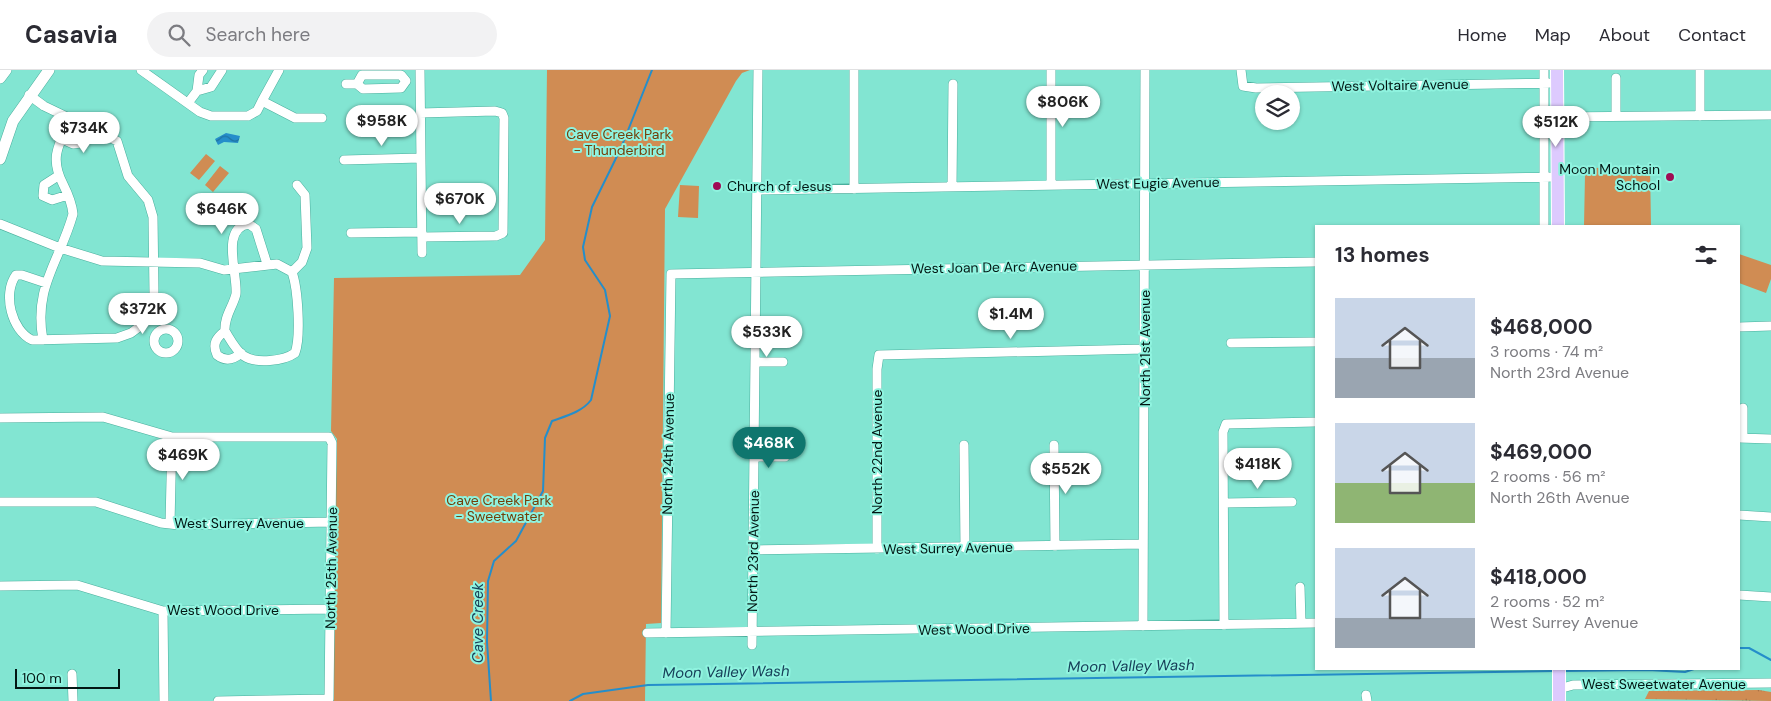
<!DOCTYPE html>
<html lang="en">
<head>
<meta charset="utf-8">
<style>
  :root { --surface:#fff; --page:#f2f2f3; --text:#2b2b33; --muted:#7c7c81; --line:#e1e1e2; --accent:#0f766e }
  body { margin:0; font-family:"DM Sans",sans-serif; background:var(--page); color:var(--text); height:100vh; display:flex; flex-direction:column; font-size:19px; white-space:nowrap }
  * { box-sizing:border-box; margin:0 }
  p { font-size:16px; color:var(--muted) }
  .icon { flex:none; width:28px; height:28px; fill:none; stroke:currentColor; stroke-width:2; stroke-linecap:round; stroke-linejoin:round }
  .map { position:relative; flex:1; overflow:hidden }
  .sheet { position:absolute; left:1315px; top:155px; width:425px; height:445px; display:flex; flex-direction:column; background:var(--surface); border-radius:0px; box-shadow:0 1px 4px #0004 }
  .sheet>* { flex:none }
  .fabs { position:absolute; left:1255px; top:15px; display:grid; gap:10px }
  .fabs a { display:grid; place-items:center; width:45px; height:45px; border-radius:50%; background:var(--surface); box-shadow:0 1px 4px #0004; font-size:25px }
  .scale { position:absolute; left:15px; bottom:12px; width:105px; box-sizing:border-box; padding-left:5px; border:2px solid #021613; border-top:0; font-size:14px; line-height:18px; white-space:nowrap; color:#021613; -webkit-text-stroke:4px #8ff3df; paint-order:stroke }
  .price { position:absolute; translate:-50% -42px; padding:0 11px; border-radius:18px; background:#fff; color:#222; font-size:16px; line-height:32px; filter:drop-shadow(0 1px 2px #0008) }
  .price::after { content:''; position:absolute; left:50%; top:30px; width:15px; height:11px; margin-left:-8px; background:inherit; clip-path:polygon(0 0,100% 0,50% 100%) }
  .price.active { background:var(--accent); color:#fff }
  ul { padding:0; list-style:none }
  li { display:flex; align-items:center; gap:15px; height:125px; padding:0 20px }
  li span { display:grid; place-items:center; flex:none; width:140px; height:100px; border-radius:0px; color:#555 }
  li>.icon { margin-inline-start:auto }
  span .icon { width:60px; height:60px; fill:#fffc; stroke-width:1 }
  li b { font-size:21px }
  h2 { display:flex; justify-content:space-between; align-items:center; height:60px; padding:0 20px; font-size:21px }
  header { display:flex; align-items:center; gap:30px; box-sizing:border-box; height:70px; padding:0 25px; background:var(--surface); border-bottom:1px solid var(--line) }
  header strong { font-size:24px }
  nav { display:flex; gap:28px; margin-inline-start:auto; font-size:18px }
  .search { width:350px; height:45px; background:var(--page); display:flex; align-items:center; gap:12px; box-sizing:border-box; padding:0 18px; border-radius:28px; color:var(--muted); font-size:19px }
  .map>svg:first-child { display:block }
  .grass { fill:url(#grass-tufts) }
  .park { fill:#d08c53 }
  .water { fill:url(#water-waves) }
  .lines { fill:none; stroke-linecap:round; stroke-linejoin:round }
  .stream { stroke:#258eca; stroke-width:2 }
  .street-casing { stroke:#4aaf9d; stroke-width:10 }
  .secondary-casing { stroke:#4aaf9d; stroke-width:12 }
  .primary-casing { stroke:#fff; stroke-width:14 }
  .street { stroke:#fff; stroke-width:9 }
  .secondary { stroke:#fff; stroke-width:11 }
  .primary { stroke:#ddcafe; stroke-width:12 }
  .poi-dot { fill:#9f0b54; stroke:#8ff3df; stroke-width:2 }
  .labels { text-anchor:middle; stroke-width:4; stroke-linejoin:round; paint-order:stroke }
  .street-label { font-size:14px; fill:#021613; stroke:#8ff3df }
  .park-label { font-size:14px; fill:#733f09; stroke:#8ff3df }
  .poi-label { font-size:14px; fill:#021613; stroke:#8ff3df; text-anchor:end }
  .water-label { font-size:15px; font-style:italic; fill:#174059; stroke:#8ff3df }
</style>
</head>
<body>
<header>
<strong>Casavia</strong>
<div class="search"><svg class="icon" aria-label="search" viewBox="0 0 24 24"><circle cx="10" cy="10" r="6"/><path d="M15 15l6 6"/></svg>Search here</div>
<nav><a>Home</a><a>Map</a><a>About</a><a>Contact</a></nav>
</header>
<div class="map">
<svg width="1771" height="631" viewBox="0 0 1771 631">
  <defs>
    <pattern id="grass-tufts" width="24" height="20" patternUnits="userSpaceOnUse" patternTransform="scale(1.25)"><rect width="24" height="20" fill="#d08c53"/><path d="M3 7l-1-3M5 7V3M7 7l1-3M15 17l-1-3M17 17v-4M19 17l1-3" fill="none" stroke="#a77144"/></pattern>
    <pattern id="water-waves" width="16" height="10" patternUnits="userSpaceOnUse" patternTransform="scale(1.25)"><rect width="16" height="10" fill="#258eca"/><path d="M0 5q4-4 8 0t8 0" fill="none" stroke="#1e73a3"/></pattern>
  </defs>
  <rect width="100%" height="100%" fill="#82e5d2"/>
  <path class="grass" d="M70 64a6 6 0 1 1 12 0a6 6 0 1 1-12 0Z
    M1759,620l12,2v9l-126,-2 4,-8z"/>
  <path class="park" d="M547,0h203l-8,3 -6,8 -71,128 -4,414 -15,1 -1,77h-315l7,-262 -6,-8 3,-153 186,-3 25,-35z
    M206,84l9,7 -16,19 -9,-7z
    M220,96l9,7 -16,19 -8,-7z
    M1650,96l1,59 -67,1 1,-51 8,-7z
    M680,115l19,1 -1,32 -20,-1z
    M1739,184l32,11v14l-5,14 -27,-10z"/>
  <path class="water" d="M226,63l14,3 -2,7 -14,-1 -6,3 -3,-6z"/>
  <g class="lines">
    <path class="stream" d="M1739,578h10l22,12
      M1564,601l84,-1 37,2 9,-3
      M491,631l-4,-59 1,-61 6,-20 22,-20 27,-50 2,-53 7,-17c14,-5 30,-9 39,-21l19,-84 -5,-26 -20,-30 -2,-13 9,-40 29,-59 31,-78
      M570,631l13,-7 65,-9 906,-14"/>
    <defs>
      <path id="street" d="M141,0l59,42 11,4h37l9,-5 5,-10 33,17h27
        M420,0l2,183
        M1241,0l2,16 13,2 301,-5
        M1616,8v38
        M346,14h11l6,5 38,-1 5,-7
        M357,14l5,-9h39l5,6
        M197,21l14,-4 11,-17
        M29,25l15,11 73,35 11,35 20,24 5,17 1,76 -5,21 -6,10 -12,9 -14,5 -85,2c-20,-9 -30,-46 -16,-65h6l24,8
        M262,31l17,-31
        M188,33l9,-12 2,-16 4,-5
        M420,43l75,-2 7,2 2,5 -1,115 -7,3 -74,1
        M1700,46v-46
        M1557,47l214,-2
        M62,69l11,5 8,-1 9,-16
        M344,90l77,-2
        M58,106l-14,9 -1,11 9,4 16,-5
        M1051,115v-115
        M952,117l1,-103
        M854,119v-119
        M758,120l800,-13
        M0,154l60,24 42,13 98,2 24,7 53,-6 15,8c6,17 9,65 3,81 -11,8 -39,11 -51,3 -8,-5 -14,-17 -19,-25
        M1544,156v-156
        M351,163l71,-1
        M292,202l10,-10 5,-14 -2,-53 -8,-10
        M1739,257l32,-1
        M154 271a12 12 0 1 1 24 0a12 12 0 1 1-24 0Z
        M225,261c-1,-15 8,-24 11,-37 2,-19 -16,-67 13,-70l7,5 11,35
        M225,261c-9,7 -13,13 -8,24 9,7 16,5 24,-2
        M43,270c-10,-53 17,-79 30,-126 -1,-11 -5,-20 -10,-30 -14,-27 -4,-40 8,-66
        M1231,273l85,-1
        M755,292h28
        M0,348l103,-1 69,20h157l3,6 -3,256 -111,2
        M1739,368l32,1
        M1743,368v-30
        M964,375l1,103
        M1054,375l1,101
        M754,387h31
        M0,432h96l65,21 18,2 152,-3
        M1224,433l68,-1
        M1739,445l32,2
        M170,454l2,-87
        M877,479v-180l2,-14 266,-6
        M753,480l390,-6
        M0,516l77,-1 86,26 167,-2
        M1300,517l1,36
        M1739,525l32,2
        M163,541l1,90
        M1224,555l-1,-193 3,-8 90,-2
        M1143,556l2,-556
        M647,563l669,-10
        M666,563l5,-359 645,-12
        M752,575l6,-575
        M72,604l1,27
        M1559,619l14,-4 198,-2
        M1366,625l1,6"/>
      <path id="secondary" d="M0,8l6,-8
        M0,89l13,-38 36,-51"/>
      <path id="primary" d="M1557,0l1,156
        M1559,631v-32"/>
    </defs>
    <use href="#street" class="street-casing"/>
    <use href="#secondary" class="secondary-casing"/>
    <use href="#primary" class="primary-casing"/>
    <use href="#street" class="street"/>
    <use href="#secondary" class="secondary"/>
    <use href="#primary" class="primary"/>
  </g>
  <g class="poi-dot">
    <circle cx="1670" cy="107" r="5"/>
    <circle cx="717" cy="116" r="5"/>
  </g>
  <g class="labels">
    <g class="street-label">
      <text transform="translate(1400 15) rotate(-1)" y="5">West Voltaire Avenue</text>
      <text transform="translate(1158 113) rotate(-1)" y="5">West Eugie Avenue</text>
      <text transform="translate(994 197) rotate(-1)" y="5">West Joan De Arc Avenue</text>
      <text transform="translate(1145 278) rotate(-90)" y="5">North 21st Avenue</text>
      <text transform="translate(877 382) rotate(-90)" y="5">North 22nd Avenue</text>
      <text transform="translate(668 384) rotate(-89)" y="5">North 24th Avenue</text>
      <text x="239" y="458">West Surrey Avenue</text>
      <text transform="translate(948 478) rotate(-1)" y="5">West Surrey Avenue</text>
      <text transform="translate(753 481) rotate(-89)" y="5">North 23rd Avenue</text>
      <text transform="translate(331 498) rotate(-89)" y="5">North 25th Avenue</text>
      <text x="223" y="545">West Wood Drive</text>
      <text transform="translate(974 559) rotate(-1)" y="5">West Wood Drive</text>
      <text x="1664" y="619">West Sweetwater Avenue</text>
    </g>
    <g class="park-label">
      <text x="619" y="69">Cave Creek Park<tspan x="619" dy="16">- Thunderbird</tspan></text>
      <text x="499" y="435">Cave Creek Park<tspan x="499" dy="16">- Sweetwater</tspan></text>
    </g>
    <g class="poi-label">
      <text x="1660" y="104">Moon Mountain<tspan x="1660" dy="16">School</tspan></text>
      <text x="727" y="121" text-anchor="start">Church of Jesus</text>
    </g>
    <g class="water-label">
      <text transform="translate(478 553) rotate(-90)" y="5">Cave Creek</text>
      <text transform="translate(1131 596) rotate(-1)" y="5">Moon Valley Wash</text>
      <text transform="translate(726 602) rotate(-1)" y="5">Moon Valley Wash</text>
    </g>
  </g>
</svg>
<div class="fabs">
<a><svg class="icon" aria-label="layers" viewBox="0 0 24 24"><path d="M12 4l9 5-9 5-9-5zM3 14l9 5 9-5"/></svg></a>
</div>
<div class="scale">100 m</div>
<b class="price" style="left:1063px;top:58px">$806K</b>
<b class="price" style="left:382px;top:77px">$958K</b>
<b class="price" style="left:1556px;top:78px">$512K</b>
<b class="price" style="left:84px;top:84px">$734K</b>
<b class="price" style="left:460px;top:155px">$670K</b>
<b class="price" style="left:222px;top:165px">$646K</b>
<b class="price" style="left:143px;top:265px">$372K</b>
<b class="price" style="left:1011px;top:270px">$1.4M</b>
<b class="price" style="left:767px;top:288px">$533K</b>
<b class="price active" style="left:769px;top:399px">$468K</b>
<b class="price" style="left:183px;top:411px">$469K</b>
<b class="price" style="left:1258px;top:420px">$418K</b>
<b class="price" style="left:1066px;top:425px">$552K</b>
<section class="sheet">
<h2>13 homes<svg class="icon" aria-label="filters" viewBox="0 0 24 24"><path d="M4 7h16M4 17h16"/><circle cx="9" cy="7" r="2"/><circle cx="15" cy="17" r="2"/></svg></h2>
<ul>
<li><span style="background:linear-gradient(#c9d6e8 60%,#9aa5b1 0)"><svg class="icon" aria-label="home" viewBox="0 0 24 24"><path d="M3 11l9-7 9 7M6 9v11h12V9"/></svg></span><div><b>$468,000</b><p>3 rooms · 74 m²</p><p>North 23rd Avenue</p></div></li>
<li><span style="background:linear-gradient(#c9d6e8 60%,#8fb573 0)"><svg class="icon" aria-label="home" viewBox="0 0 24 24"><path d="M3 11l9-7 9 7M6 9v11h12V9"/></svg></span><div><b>$469,000</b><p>2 rooms · 56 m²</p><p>North 26th Avenue</p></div></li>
<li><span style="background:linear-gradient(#c9d6e8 70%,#9aa5b1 0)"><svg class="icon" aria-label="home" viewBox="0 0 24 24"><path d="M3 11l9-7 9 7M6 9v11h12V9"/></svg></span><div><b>$418,000</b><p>2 rooms · 52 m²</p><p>West Surrey Avenue</p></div></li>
</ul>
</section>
</div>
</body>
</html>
